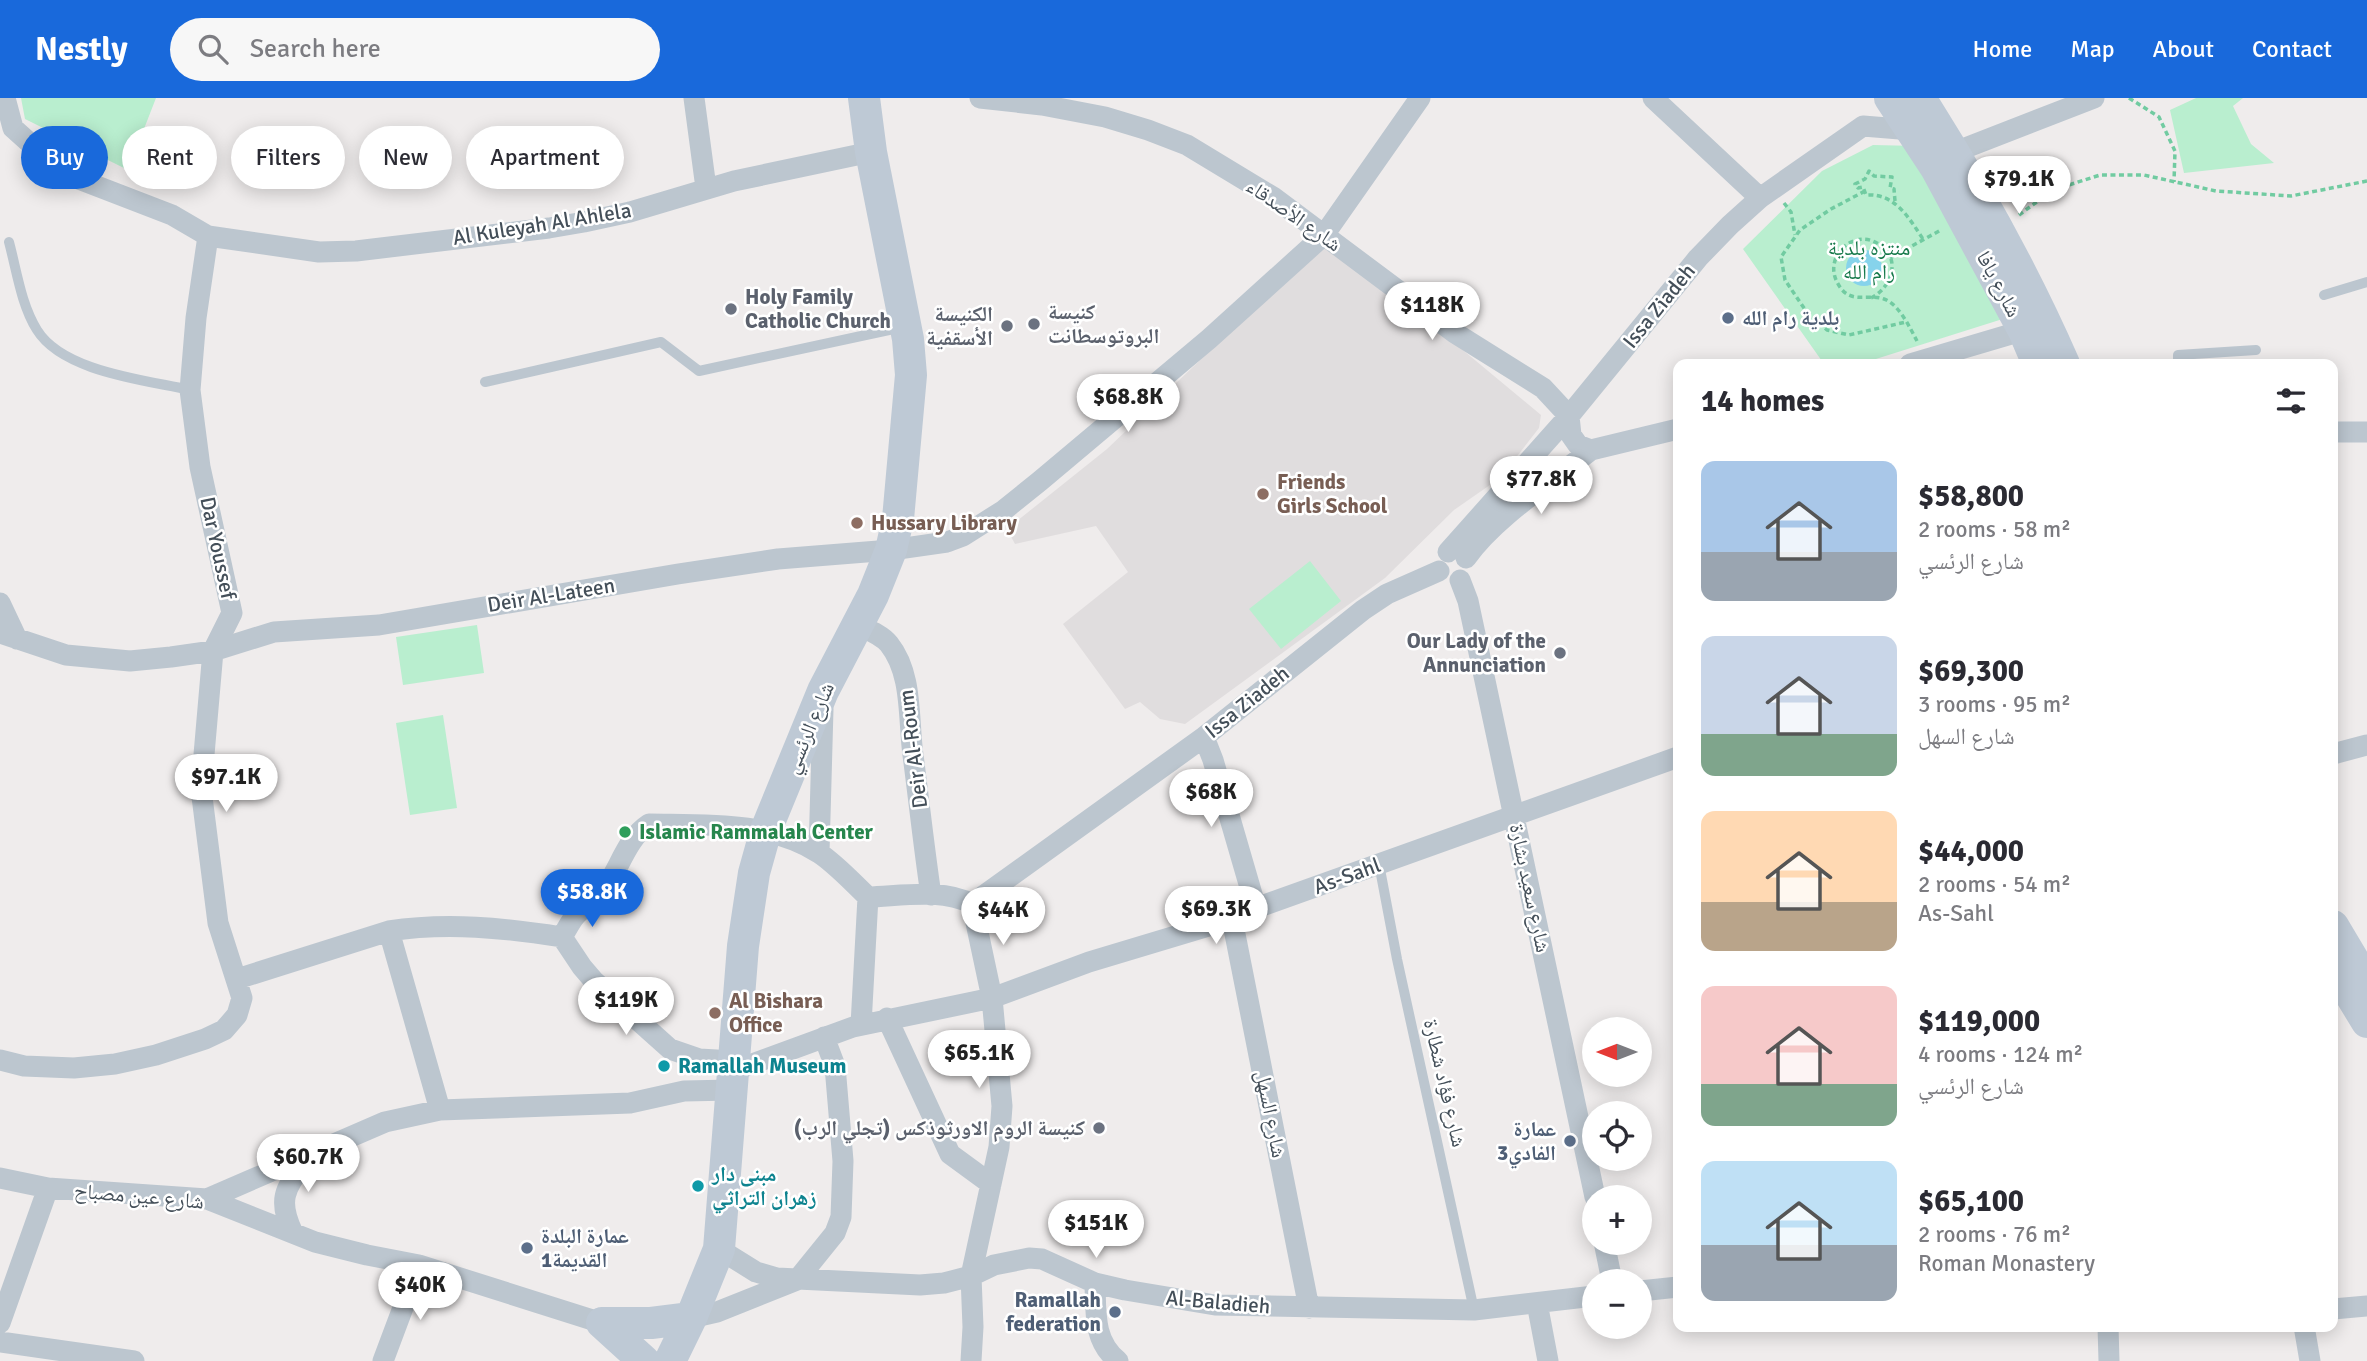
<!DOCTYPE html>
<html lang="en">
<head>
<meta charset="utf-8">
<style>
  :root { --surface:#fff; --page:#f7f7f7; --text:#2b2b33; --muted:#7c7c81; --accent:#1969db }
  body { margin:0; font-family:Signika,"Noto Naskh Arabic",sans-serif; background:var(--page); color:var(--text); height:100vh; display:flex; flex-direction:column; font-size:26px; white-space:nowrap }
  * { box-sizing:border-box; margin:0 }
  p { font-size:23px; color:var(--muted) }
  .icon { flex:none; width:38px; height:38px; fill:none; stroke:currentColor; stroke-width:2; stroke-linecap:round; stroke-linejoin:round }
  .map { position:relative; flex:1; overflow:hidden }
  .details { position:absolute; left:1673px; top:261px; width:665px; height:973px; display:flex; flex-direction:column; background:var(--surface); border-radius:14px; box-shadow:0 4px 18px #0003 }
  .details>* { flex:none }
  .banner { position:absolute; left:21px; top:28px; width:665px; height:63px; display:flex; gap:14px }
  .needle { width:46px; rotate:270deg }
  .fabs { position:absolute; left:1582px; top:919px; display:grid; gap:14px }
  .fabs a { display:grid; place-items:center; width:70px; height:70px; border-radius:50%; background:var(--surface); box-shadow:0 4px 18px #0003; font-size:35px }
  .price { position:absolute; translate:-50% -60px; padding:0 16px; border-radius:24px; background:#fff; color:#222; font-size:23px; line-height:46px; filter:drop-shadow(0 2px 4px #0008) }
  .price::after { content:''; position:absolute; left:50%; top:42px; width:21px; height:16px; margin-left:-10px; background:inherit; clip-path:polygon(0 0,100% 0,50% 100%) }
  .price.on { background:var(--accent); color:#fff }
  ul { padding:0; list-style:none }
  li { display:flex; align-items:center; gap:21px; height:175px; padding:0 28px }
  li span { display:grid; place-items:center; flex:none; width:196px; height:140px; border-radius:14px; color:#555 }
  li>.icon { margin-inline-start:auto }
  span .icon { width:84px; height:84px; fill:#fffc; stroke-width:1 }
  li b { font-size:30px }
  h2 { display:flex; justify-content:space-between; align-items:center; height:84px; padding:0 28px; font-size:30px }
  .pill { padding:0 24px; border-radius:32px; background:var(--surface); box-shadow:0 4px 18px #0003; font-size:24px; line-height:63px }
  .pill.on { background:var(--accent); color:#fff }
  header { display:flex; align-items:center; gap:42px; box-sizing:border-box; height:98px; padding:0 35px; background:var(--accent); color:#fff }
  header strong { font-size:33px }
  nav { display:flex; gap:38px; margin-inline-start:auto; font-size:24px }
  .search { width:490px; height:63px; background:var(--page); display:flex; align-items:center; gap:18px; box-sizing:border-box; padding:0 24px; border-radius:38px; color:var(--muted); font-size:26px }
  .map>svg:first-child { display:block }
  .education { fill:#e0ddde }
  .green { fill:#b9eecf }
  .water { fill:#86d3eb }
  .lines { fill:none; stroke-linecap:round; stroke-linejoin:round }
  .path { stroke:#71cba1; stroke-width:3.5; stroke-dasharray:5 3.5; stroke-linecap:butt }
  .lane { stroke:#bcc6cf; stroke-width:10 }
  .street { stroke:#bcc6cf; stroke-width:21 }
  .secondary { stroke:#bec9d5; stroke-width:32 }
  .worship-dot { fill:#6b7280; stroke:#fff; stroke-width:2.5 }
  .service-dot { fill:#5c6f8a; stroke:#fff; stroke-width:2.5 }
  .education-dot { fill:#8d6e63; stroke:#fff; stroke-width:2.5 }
  .leisure-dot { fill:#2e9e5b; stroke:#fff; stroke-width:2.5 }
  .culture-dot { fill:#0f9aa8; stroke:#fff; stroke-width:2.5 }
  .labels { text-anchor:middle; stroke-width:5; stroke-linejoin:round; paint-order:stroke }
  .street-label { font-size:21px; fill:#444f59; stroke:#fff }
  .park-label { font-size:21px; fill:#16794a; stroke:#fff }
  .worship-label { font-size:21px; font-weight:bold; fill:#5b616d; stroke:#fff; text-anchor:end }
  .service-label { font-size:21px; font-weight:bold; fill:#4e5e75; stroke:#fff; text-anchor:start }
  .education-label { font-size:21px; font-weight:bold; fill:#785e54; stroke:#fff; text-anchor:start }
  .leisure-label { font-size:21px; font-weight:bold; fill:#27864d; stroke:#fff; text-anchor:start }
  .culture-label { font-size:21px; font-weight:bold; fill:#0d838f; stroke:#fff; text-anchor:start }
</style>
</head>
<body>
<header>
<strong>Nestly</strong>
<div class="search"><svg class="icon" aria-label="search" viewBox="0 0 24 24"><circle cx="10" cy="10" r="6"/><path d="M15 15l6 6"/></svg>Search here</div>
<nav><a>Home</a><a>Map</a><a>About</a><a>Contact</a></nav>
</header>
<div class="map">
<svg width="2367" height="1263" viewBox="0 0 2367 1263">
  <rect width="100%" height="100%" fill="#efecec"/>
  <path class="education" d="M1328,140l213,177 -2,13 -39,50 -46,32 -69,68 -200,146 -25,-5 -20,-17 -15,7 -62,-85 65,-52 -32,-46 -81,18 -8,-15 100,-80z"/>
  <path class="green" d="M21,0h135l-28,72 -103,-51z
    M2196,0h47l-10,8 18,38 23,19 -90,10 -14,-63z
    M1873,47l45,1 91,171 -149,47h-36l-81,-115 79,-78z
    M1310,463l31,40 -60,48 -32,-40z
    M477,527l7,48 -81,12 -7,-48z
    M443,617l14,93 -47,7 -14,-92z"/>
  <path class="water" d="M1846 170a18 18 0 1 1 36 0a18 18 0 1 1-36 0Z"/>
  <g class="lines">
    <path class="path" d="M2129,0l30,19 16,34 -1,31
      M1865,93l-34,18 -31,21 -19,27 4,23 21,31 21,19 22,5 57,-13
      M1895,103l-1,-12 -4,-1 2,-11 -18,-1 -5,-5 -4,8 -10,5 3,4 5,-1 3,8c29,-2 43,23 57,44
      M1784,105l7,9 4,23
      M2019,117l34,-25 47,-15h44l72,16 75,5 76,-15
      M1890,160l51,-28
      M1871,200c22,-11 31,-42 6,-55 -25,-14 -53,14 -40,39 12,24 29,11 47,17 15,5 26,29 33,42"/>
    <path class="lane" d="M9,144c8,30 12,62 28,88 26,42 109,50 153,60
      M2324,197l43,-13
      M2178,266v-9l78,-5
      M485,284l176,-40 38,29 204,-44
      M1379,766l18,95 77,351"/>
    <path class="street" d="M5,0l8,30 50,45 109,42 36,21 111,16 37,-1 193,-23 35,-6 46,-10 104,-31 137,-29
      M694,0l12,90
      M980,0l62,7 63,12 43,13 39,15 86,52 182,136 88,55 26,28 2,19 7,10 13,5 87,-21
      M1653,0l107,100
      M1910,266l125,-37
      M2333,334h34
      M1448,454l121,-136 129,-158 32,-33 30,-27 103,-72 49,4 43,22 139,-54
      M1466,460c28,-40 86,-77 125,-108
      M1460,482l8,21 127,596
      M0,505l17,36
      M857,527c11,5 24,9 32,19 24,30 19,75 24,111 6,46 11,93 18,140
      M0,535l66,22 64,6 41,-4 42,-6 61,-19 105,-7 299,-51 100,-15 113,-9 56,-8 16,-6 41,-26 36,-29 169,-142 115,-104 96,-137
      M1204,639l9,23 43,148
      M2333,656l34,-9
      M819,755l4,-144
      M1232,821l77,389
      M389,833l51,179
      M562,839l20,30 12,14 76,68 29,10 35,2
      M237,881l152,-48c58,-9 116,-3 173,6 5,-8 9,-17 15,-23 7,-7 16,-11 22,-18 20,-22 25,-56 50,-72 58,1 119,-3 170,29 18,12 34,30 49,44 33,-1 75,-9 104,7l232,-167 159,-127 24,-16 52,-23
      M887,920l63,136 41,30
      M861,927l7,-128
      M0,962l24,6 50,2 41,-4 41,-9 49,-16 19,-9 13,-15 5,-17 -24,-75 -17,-134 12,-138 19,-38 -32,-146 -10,-77 6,-72 12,-82
      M733,973l120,-44 139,-29 97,-36 143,-43 24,-11 422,-151
      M0,1080l48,10 159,11 108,43 52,13 52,10 183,58 11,6
      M207,1101l178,-77 55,-12 190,-7 54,-12 48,-1
      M293,1135c-18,-37 -5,-47 16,-77
      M1604,1144l8,39
      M719,1151l37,23 21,6 143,7 24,-2 27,-7 23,-11 35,-7 13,1 53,24 30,7 90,15 259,5 120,-14
      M1095,1185c1,29 -2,58 23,78
      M1640,1193l38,-4
      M1537,1205l11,58
      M2333,1211l34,-3
      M691,1220l26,-6 80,-32 38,-47 6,-16 2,-56 -8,-95 -11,-29
      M0,1225l48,-135
      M2108,1228l1,35
      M2304,1228l6,35
      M0,1244l134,19
      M383,1263l36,-96
      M971,1263l2,-34 -2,-51 28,-129 3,-41 -10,-108 -20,-94"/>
    <path class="secondary" d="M1890,0l46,70 88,163 14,33
      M1920,0c54,85 104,174 144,266
      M2333,828l34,57
      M2333,868l34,56
      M602,1225h49l40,-5
      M602,1225l42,38
      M670,1263l21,-43 28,-69 24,-303 11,-73 12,-43 57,-139 50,-96 18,-45 7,-31 13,-144 -3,-36 -37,-187 -7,-54"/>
  </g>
  <g class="worship-dot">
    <circle cx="731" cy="211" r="7"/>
    <circle cx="1034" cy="226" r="7"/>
    <circle cx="1007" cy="228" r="7"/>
    <circle cx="1560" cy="555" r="7"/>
    <circle cx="1099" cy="1030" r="7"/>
  </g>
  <g class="service-dot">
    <circle cx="1728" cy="220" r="7"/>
    <circle cx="1570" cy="1043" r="7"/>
    <circle cx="527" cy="1150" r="7"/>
    <circle cx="1115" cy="1214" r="7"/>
  </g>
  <g class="education-dot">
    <circle cx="1263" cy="396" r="7"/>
    <circle cx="857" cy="425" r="7"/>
    <circle cx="715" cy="915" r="7"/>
  </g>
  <circle class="leisure-dot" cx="625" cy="734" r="7"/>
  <g class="culture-dot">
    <circle cx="664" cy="968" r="7"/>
    <circle cx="698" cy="1088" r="7"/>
  </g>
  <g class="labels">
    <g class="street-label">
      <text transform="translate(1294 117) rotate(35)" y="7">شارع الأصدقاء</text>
      <text transform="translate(542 126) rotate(-9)" y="7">Al Kuleyah Al Ahlela</text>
      <text transform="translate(1999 186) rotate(62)" y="7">شارع يافا</text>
      <text transform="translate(1659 208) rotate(-51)" y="7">Issa Ziadeh</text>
      <text transform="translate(218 450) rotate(78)" y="7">Dar Youssef</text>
      <text transform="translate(551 497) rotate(-9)" y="7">Deir Al-Lateen</text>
      <text transform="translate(1247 604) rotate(-39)" y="7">Issa Ziadeh</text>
      <text transform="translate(809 630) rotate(-67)" y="7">شارع الرئسي</text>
      <text transform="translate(913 651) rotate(-97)" y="7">Deir Al-Roum</text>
      <text transform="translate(1347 778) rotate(-20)" y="7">As-Sahl</text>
      <text transform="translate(1530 790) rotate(78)" y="7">شارع سعيد بشارة</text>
      <text transform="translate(1445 985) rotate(77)" y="7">شارع فؤاد شطارة</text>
      <text transform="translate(1271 1016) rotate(79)" y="7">شارع السهل</text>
      <text transform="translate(139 1098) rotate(5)" y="7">شارع عين مصباح</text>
      <text transform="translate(1218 1204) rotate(5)" y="7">Al-Baladieh</text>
    </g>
    <g class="park-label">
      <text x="1869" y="157">منتزه بلدية<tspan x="1869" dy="24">رام الله</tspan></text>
    </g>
    <g class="worship-label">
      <text x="745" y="206" text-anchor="start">Holy Family<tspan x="745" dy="24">Catholic Church</tspan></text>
      <text x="1048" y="221" text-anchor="start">كنيسة<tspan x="1048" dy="24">البروتوسطانت</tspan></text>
      <text x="993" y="223">الكنيسة<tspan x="993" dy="24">الأسقفية</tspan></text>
      <text x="1546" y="550">Our Lady of the<tspan x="1546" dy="24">Annunciation</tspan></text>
      <text x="1085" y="1037">كنيسة الروم الاورثوذكس (تجلي الرب)</text>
    </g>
    <g class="service-label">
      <text x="1742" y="227">بلدية رام الله</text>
      <text x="1556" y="1038" text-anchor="end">عمارة<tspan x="1556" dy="24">الفادي3</tspan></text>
      <text x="541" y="1145">عمارة البلدة<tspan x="541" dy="24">القديمة1</tspan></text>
      <text x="1101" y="1209" text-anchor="end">Ramallah<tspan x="1101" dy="24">federation</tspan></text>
    </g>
    <g class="education-label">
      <text x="1277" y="391">Friends<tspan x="1277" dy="24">Girls School</tspan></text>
      <text x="871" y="432">Hussary Library</text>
      <text x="729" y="910">Al Bishara<tspan x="729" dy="24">Office</tspan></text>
    </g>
    <g class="leisure-label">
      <text x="639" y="741">Islamic Rammalah Center</text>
    </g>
    <g class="culture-label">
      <text x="678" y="975">Ramallah Museum</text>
      <text x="712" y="1083">مبنى دار<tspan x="712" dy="24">زهران التراثي</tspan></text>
    </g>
  </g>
</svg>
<div class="fabs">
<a><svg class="needle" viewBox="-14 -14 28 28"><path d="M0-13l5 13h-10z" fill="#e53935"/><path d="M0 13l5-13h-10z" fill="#7c7c81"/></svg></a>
<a><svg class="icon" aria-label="locate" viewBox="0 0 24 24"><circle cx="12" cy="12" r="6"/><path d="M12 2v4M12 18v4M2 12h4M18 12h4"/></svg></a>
<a>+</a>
<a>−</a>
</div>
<b class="price" style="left:2019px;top:118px">$79.1K</b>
<b class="price" style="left:1432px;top:244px">$118K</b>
<b class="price" style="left:1128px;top:336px">$68.8K</b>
<b class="price" style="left:1541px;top:418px">$77.8K</b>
<b class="price" style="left:226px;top:716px">$97.1K</b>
<b class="price" style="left:1211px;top:731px">$68K</b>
<b class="price on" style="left:592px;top:831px">$58.8K</b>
<b class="price" style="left:1216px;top:848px">$69.3K</b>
<b class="price" style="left:1003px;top:849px">$44K</b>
<b class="price" style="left:626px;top:939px">$119K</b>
<b class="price" style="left:979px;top:992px">$65.1K</b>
<b class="price" style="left:308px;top:1096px">$60.7K</b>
<b class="price" style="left:1096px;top:1162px">$151K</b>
<b class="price" style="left:420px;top:1224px">$40K</b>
<div class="banner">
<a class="pill on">Buy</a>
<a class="pill">Rent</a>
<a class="pill">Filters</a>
<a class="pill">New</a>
<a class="pill">Apartment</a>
</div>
<section class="details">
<h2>14 homes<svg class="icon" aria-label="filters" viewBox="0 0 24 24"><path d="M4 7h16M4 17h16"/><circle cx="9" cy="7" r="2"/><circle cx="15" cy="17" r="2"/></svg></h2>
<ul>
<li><span style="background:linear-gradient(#a9c7e8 65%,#9aa5b1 0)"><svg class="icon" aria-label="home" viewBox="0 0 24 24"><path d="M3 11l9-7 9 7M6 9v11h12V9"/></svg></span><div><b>$58,800</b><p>2 rooms · 58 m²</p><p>شارع الرئسي</p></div></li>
<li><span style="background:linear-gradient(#c9d6e8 70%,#7fa58c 0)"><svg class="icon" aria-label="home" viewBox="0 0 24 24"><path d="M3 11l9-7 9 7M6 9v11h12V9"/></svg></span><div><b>$69,300</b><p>3 rooms · 95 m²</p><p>شارع السهل</p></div></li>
<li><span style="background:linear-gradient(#ffd9b3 65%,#b9a48a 0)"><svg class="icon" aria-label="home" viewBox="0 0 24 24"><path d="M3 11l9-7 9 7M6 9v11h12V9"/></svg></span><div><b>$44,000</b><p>2 rooms · 54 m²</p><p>As-Sahl</p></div></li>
<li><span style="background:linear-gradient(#f6c9c9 70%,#7fa58c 0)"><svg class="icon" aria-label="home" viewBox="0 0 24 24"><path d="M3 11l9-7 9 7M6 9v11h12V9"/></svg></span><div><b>$119,000</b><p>4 rooms · 124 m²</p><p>شارع الرئسي</p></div></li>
<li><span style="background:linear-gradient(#bfe0f5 60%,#9aa5b1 0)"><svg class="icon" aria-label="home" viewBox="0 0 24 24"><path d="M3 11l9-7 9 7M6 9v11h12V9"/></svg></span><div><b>$65,100</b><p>2 rooms · 76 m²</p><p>Roman Monastery</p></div></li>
</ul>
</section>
</div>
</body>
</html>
